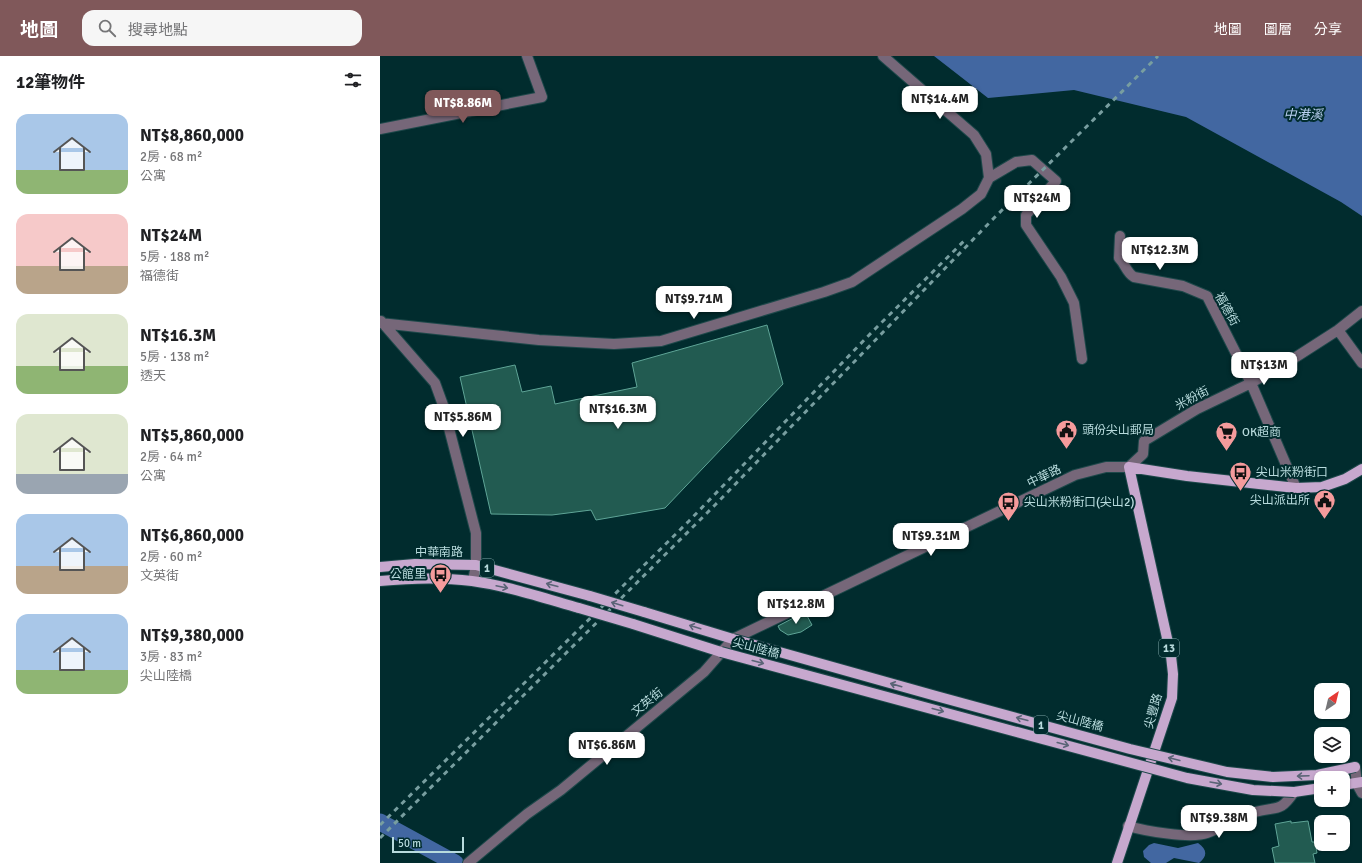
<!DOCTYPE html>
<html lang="zh-TW">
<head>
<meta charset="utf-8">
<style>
  :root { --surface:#fff; --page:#f6f6f6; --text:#202124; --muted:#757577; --accent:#80585a }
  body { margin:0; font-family:Signika,"Noto Sans TC",sans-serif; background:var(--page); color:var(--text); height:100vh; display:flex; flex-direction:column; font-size:15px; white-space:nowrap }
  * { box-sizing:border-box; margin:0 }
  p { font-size:13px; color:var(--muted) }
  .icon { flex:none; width:22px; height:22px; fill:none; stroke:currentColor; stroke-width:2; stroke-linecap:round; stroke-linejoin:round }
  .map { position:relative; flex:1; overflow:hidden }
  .drawer { display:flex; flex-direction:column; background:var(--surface); width:380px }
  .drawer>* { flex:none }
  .needle { width:26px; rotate:35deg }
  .fabs { position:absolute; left:934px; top:627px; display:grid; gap:8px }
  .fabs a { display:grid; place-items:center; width:36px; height:36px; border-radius:8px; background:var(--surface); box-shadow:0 1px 3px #0004; font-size:20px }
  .scale { position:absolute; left:12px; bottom:10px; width:72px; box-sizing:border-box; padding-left:4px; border:2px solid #b8dbdd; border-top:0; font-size:11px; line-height:14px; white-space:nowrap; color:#b8dbdd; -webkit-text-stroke:3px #012c2e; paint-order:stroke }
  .price { position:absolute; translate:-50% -34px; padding:0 9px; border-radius:8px; background:#fff; color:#222; font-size:13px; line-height:26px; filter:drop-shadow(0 1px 2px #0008) }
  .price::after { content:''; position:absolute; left:50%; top:24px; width:12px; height:9px; margin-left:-6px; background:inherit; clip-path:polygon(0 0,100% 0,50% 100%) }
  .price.selected { background:var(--accent); color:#fff }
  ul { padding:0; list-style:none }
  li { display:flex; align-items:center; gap:12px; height:100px; padding:0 16px }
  li span { display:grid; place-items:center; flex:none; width:112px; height:80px; border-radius:12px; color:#555 }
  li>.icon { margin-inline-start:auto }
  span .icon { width:48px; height:48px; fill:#fffc; stroke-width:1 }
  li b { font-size:17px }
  h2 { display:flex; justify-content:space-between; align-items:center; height:48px; padding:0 16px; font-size:17px }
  header { display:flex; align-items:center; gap:24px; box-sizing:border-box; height:56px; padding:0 20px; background:var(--accent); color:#fff }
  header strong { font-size:19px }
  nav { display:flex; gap:22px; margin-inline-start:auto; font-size:14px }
  .search { width:280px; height:36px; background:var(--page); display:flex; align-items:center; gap:10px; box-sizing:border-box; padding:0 14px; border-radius:12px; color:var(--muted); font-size:15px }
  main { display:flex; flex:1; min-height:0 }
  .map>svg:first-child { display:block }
  .water { fill:#4267a1 }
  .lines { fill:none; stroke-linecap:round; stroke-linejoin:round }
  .river { stroke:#4267a1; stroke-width:17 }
  .building { fill:#225b51; stroke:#5fa597 }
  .minor-casing { stroke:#1e484a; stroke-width:12 }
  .major-casing { stroke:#1e484a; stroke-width:12 }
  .minor { stroke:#766779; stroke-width:10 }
  .major { stroke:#c7a8ce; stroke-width:10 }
  .rail { stroke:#789ea0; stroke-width:3; stroke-dasharray:5 5; stroke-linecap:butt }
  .major-bridge-casing { stroke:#1e484a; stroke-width:12; stroke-linecap:butt }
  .major-bridge { stroke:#c7a8ce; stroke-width:10 }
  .oneway { stroke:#5a6476 }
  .labels { text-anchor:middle; stroke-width:4; stroke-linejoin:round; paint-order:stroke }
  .shield { fill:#012c2e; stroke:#81a6a8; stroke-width:1 }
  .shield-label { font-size:11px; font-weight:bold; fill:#b8dbdd }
  .street-label { font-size:12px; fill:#b8dbdd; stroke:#012c2e }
  .poi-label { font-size:12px; fill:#b8dbdd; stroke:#012c2e; text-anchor:start }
  .water-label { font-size:13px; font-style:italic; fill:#bbd1f3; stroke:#012c2e }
</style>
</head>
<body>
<header>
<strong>地圖</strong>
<div class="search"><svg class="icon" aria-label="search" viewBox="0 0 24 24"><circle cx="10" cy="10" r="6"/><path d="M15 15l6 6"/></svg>搜尋地點</div>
<nav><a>地圖</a><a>圖層</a><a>分享</a></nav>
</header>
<main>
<section class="drawer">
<h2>12筆物件<svg class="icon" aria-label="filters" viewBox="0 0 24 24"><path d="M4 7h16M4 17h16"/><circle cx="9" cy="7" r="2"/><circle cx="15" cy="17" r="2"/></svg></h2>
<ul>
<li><span style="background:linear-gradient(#a9c7e8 70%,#8fb573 0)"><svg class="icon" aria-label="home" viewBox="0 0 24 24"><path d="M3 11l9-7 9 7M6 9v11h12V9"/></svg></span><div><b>NT$8,860,000</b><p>2房 · 68 m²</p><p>公寓</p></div></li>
<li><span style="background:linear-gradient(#f6c9c9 65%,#b9a48a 0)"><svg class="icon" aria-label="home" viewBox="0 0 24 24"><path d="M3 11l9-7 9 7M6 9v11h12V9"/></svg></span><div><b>NT$24M</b><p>5房 · 188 m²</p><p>福德街</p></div></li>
<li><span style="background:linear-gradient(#dfe7d0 65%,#8fb573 0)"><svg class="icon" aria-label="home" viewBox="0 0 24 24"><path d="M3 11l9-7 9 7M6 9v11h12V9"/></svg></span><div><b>NT$16.3M</b><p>5房 · 138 m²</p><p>透天</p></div></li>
<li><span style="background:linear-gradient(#dfe7d0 75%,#9aa5b1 0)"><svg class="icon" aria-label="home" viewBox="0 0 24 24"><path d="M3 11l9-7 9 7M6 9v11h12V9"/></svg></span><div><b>NT$5,860,000</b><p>2房 · 64 m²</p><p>公寓</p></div></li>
<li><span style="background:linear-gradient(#a9c7e8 65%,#b9a48a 0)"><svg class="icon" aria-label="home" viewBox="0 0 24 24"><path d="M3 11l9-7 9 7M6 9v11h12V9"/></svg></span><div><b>NT$6,860,000</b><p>2房 · 60 m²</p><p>文英街</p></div></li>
<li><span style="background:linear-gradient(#a9c7e8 70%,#8fb573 0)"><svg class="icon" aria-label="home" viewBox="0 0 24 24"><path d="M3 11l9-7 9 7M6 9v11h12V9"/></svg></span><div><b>NT$9,380,000</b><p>3房 · 83 m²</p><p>尖山陸橋</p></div></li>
</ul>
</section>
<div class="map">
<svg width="982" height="807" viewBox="0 0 982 807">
  <rect width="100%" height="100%" fill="#012c2e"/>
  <path class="water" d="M554,0h428v160l-21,-14 -155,-85 -112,-27 -86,8z
    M774,787l24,5 20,-5c9,6 10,13 1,20l-25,-5 -8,5h-15l-7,-6 -1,-6 6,-6z"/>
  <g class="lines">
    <path class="river" d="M0,766l75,41"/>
  </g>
  <path class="building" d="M387,269l16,59 -118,124 -69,12 -5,-10 -39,5 -61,-1 -31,-137 55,-12 7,27 29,-6 4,18 82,-17 -5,-24z
    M425,556l7,13 -11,7 -13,3 -8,-5 -2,-4z
    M911,765v2l17,-2 4,21h3l2,11 -4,1 2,9h-40l-3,-15 7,-2 -4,-22z"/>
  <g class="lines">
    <defs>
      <path id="minor" d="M0,73l162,-32 -15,-41
        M609,122l27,-16 16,-2 24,21 -30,34v10l35,52 13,26 8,56
        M740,180l-1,22c7,7 7,14 15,19l49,9 24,10 44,87 45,105
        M1,265l54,62 8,22 33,128v32l-3,16
        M0,267l159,17 75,4 47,-3 163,-49 28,-10 110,-73 19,-15 8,-16 -3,-24 -12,-19 -91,-79
        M958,274l24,33
        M975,711l2,17 5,9
        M748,770c17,5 63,13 79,7 16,-6 32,-16 48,-21 22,-6 25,1 39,-20
        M88,807l59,-49 34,-24 143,-118 29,-33 342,-164 31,-8h23l14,-13 1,-13 53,-32 54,-26 45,-26 42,-27 24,-19"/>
      <path id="major" d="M0,511l35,-3 61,1 114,31
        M0,525c31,-3 61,-4 92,0 36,5 72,17 107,27
        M264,556l89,27
        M253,568l88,28
        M963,729l19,-3
        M914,736l27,-4
        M737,807l55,-165 1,-24 -2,-18 -42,-189 58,9 109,12 26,-1 23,-8 17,-10"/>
    </defs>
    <use href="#minor" class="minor-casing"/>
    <use href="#major" class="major-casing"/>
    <use href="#minor" class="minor"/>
    <use href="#major" class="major"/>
    <path class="rail" d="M0,769l309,-304 183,-189 93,-92
      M0,782l335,-333 279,-287 164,-162"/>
    <defs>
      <path id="major-bridge" d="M210,540l54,16
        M199,552l54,16
        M353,583l203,57 194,53 97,23 46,5 44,-2 38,-8
        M341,596l466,126 66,12 41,2"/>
    </defs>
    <use href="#major-bridge" class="major-bridge-casing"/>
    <use href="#major-bridge" class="major-bridge"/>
  </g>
  <defs><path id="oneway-shaft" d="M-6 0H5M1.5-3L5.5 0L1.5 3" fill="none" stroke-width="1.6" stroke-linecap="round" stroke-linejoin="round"/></defs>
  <g class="oneway">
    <use href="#oneway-shaft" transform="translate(172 529) rotate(-165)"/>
    <use href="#oneway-shaft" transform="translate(122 531) rotate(12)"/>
    <use href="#oneway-shaft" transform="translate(237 548) rotate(-163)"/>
    <use href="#oneway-shaft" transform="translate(315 571) rotate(-163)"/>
    <use href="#oneway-shaft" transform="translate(378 606) rotate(15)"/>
    <use href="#oneway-shaft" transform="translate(516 629) rotate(-164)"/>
    <use href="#oneway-shaft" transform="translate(558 654) rotate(15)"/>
    <use href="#oneway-shaft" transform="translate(642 663) rotate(-165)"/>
    <use href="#oneway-shaft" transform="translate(683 688) rotate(15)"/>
    <use href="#oneway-shaft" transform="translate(794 703) rotate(-166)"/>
    <use href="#oneway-shaft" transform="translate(923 720) rotate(178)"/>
    <use href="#oneway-shaft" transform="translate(836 727) rotate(10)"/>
  </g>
  <defs>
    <symbol id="civic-pin" viewBox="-11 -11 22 30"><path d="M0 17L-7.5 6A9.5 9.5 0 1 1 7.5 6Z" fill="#f59b9c" stroke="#012c2e"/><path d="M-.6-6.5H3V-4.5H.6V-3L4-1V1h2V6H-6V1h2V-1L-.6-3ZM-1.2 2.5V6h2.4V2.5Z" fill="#111"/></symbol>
    <symbol id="supermarket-pin" viewBox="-11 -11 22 30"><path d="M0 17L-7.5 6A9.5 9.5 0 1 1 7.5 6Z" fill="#f59b9c" stroke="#012c2e"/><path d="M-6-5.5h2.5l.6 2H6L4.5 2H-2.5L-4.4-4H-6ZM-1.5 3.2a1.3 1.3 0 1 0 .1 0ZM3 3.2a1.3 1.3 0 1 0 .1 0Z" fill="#111"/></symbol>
    <symbol id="bus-pin" viewBox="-11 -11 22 30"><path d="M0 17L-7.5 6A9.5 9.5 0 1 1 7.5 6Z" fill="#f59b9c" stroke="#012c2e"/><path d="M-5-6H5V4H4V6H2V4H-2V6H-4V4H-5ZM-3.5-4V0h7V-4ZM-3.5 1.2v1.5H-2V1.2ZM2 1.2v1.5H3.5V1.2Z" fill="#111"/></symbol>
  </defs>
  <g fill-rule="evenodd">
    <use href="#civic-pin" x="674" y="362" width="25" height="34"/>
    <use href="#supermarket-pin" x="834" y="364" width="25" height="34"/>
    <use href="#bus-pin" x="848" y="404" width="25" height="34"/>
    <use href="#civic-pin" x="932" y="432" width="25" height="34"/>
    <use href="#bus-pin" x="616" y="434" width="25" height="34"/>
    <use href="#bus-pin" x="48" y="506" width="25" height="34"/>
  </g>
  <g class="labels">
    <g class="shield">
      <rect x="100" y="503" width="14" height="18" rx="3"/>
      <rect x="779" y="583" width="20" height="18" rx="3"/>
      <rect x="654" y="660" width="14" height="18" rx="3"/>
    </g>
    <g class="shield-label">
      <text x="107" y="516">1</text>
      <text x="789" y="596">13</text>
      <text x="661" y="673">1</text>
    </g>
    <g class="street-label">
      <text transform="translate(847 253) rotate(61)" y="4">福德街</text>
      <text transform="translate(812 342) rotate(-28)" y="4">米粉街</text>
      <text transform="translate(664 420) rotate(-26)" y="4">中華路</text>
      <text x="59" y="500">中華南路</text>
      <text transform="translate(376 592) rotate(15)" y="4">尖山陸橋</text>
      <text transform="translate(267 646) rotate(-39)" y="4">文英街</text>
      <text transform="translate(773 655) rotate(-74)" y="4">尖豐路</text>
      <text transform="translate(700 665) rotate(15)" y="4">尖山陸橋</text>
    </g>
    <g class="poi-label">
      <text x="702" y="378">頭份尖山郵局</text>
      <text x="862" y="380">OK超商</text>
      <text x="876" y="420">尖山米粉街口</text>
      <text x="930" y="448" text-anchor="end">尖山派出所</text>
      <text x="644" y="450">尖山米粉街口(尖山2)</text>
      <text x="46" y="522" text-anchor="end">公館里</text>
    </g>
    <g class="water-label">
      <text x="923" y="63">中港溪</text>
    </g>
  </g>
</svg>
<div class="fabs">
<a><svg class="needle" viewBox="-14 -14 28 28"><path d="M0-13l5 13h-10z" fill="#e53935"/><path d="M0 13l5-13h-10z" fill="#757577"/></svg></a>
<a><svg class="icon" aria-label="layers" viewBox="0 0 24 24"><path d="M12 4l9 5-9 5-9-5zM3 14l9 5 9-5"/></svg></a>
<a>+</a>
<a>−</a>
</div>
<div class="scale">50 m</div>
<b class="price" style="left:560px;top:64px">NT$14.4M</b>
<b class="price selected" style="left:83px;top:68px">NT$8.86M</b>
<b class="price" style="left:657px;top:163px">NT$24M</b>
<b class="price" style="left:780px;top:215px">NT$12.3M</b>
<b class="price" style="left:314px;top:264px">NT$9.71M</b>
<b class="price" style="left:884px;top:330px">NT$13M</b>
<b class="price" style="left:238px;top:374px">NT$16.3M</b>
<b class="price" style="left:83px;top:382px">NT$5.86M</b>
<b class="price" style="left:551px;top:501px">NT$9.31M</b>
<b class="price" style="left:416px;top:569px">NT$12.8M</b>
<b class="price" style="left:227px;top:710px">NT$6.86M</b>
<b class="price" style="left:839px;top:783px">NT$9.38M</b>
</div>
</main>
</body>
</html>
